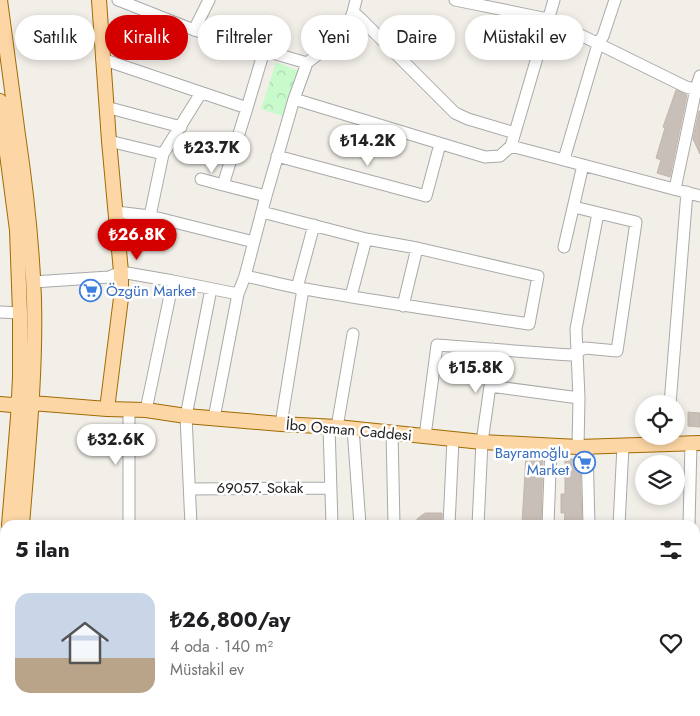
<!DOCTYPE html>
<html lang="tr">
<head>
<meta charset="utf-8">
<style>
  :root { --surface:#fff; --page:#f2f2f2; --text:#202124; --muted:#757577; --line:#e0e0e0; --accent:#d40000 }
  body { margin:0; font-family:Jost,sans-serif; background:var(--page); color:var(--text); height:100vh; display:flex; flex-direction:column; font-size:19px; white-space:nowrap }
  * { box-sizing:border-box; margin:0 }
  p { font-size:16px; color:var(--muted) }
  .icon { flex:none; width:28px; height:28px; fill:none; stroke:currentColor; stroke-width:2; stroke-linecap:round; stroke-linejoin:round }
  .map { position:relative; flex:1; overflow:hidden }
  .details { position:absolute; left:0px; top:520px; width:700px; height:196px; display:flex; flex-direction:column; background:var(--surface); border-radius:15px 15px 0 0; box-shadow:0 2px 8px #0003 }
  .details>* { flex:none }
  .top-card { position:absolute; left:15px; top:15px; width:670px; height:45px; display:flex; gap:10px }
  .tools { position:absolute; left:635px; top:395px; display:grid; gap:10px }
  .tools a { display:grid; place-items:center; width:50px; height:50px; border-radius:50%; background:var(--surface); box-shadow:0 2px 8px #0003; font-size:25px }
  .price { position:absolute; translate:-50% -42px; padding:0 11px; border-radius:18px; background:#fff; color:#222; font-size:16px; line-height:32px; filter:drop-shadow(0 1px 2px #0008) }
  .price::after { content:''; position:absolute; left:50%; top:30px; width:15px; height:11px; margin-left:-8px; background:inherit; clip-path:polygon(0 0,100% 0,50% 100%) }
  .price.active { background:var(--accent); color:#fff }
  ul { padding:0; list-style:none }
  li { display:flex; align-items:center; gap:15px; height:125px; padding:0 15px }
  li+li { border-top:1px solid var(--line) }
  li span { display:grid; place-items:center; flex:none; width:140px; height:100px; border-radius:15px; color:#555 }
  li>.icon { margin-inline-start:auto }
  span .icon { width:60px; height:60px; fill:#fffc; stroke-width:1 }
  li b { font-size:21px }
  h2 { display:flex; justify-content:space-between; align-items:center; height:60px; padding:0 15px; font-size:21px }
  .chip { padding:0 18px; border-radius:22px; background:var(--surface); box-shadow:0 2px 8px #0003; font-size:18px; line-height:45px }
  .chip.active { background:var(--accent); color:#fff }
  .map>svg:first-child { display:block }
  .park { fill:url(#park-crowns) }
  .building { fill:#c7bfb8; stroke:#c4b6ab }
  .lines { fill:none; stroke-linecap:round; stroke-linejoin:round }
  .minor-casing { stroke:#a9a9a9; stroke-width:13 }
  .major-casing { stroke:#a06b00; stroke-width:16 }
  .minor { stroke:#fff; stroke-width:11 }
  .major { stroke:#fcd6a4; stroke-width:14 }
  .labels { text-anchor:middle; stroke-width:5; stroke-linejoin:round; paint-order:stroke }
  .shop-label { font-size:15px; fill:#366cbe; stroke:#fff; text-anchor:start }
  .street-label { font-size:15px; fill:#222; stroke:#fff }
</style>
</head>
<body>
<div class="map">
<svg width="700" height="716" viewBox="0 0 700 716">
  <defs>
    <pattern id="park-crowns" width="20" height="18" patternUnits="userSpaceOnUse" patternTransform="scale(1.25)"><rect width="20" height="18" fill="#c8facc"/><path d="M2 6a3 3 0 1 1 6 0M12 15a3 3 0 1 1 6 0" fill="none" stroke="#acd6af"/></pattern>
  </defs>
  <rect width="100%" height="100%" fill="#f2efe9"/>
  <path class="park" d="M276,62l26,10 -16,45 -25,-8z"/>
  <path class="building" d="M676,90l11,5 -17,82 -13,-4 4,-13 -5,-2 9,-30 -2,-1z
    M699,111h1v43l-7,-15z
    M688,412l12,1v14l-12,-1z
    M526,454l17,1 -2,70h-19z
    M565,459h15l2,66h-18l1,-12h-4v-19h4z
    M425,513h17v12h-25v-6z"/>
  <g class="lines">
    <defs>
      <path id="minor" d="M118,0l76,30 113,33
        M455,0l93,19 138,68 14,3
        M353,12l8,7 94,94 13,6 47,14
        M194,30l15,-30
        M102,59l145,49 17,-57
        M294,99l191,58 15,-1 11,-10 43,-146
        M106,107l75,20
        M247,108l-24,77 43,11
        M109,141l54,13
        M511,146l189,50
        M277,156l149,40 14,-52
        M564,159l34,-115 5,-8 12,-36
        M201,179l22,6
        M675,189l21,-100 4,-13
        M116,212l34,4 104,26
        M150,216l13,-62 38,-61
        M564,247l19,-82
        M245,276c20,4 40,10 60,13 74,13 149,24 224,35l9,-48 -121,-28 -51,-9 -104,-27
        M33,282l76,-5 12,-5 52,9 65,13
        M297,288l17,-63
        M351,296l15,-57
        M403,306l14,-58
        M0,312l20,1
        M490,386l89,12
        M670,404l17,-212
        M129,409v116
        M146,410l27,-129
        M214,418l24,-124 7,-18 21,-80 28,-97 13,-36 33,-26 8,-12 5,-13 3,-12
        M281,424l22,-135
        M329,426l3,99
        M337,427l16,-93
        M353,428l7,97
        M392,432l2,93
        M425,436l12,-91 118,9 16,1 14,-7 32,3 19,-129 -62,-15
        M578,447l1,-49 -3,-69 22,-116
        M587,447l2,78
        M190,489l140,-1
        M191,525l-5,-109 25,-127
        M449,525l4,-86
        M478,525l4,-83 8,-56 3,-37
        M548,525l3,-80
        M619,525l4,-79
        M689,525l2,-82
        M695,591h5
        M99,711v5
        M244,711v5
        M415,716l1,-5"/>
      <path id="major" d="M0,0c6,45 12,90 18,135 8,54 14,108 16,163 2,76 -6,151 -12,227
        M99,0l10,141 12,131v26l-14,111
        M0,101l17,129 3,83v64l-2,40 -9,108
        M0,404l12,1 7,-3 88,7 39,1 40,6 95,8 56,3 145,15 96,5 122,-4
        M0,603l5,-34
        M0,630l5,-1
        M0,675l5,1
        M450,711l37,5
        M564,711l40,5
        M13,716l2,-5"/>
    </defs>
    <use href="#minor" class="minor-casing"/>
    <use href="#major" class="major-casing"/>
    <use href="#minor" class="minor"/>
    <use href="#major" class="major"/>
  </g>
  <defs>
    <symbol id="supermarket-ring" viewBox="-11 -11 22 22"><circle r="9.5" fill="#fff" stroke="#3f7fe0" stroke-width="1.5"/><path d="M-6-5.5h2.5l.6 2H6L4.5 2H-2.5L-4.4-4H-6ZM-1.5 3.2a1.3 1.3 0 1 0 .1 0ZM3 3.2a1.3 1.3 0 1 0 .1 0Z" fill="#3f7fe0"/></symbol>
  </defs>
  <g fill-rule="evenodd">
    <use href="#supermarket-ring" x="78" y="278" width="25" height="25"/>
    <use href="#supermarket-ring" x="572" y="450" width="25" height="25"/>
  </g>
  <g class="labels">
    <g class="shop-label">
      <text x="106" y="296">Özgün Market</text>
      <text x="569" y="458" text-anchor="end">Bayramoğlu<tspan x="569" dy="17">Market</tspan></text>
    </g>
    <g class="street-label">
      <text transform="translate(349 430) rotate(5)" y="5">İbo Osman Caddesi</text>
      <text x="260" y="493">69057. Sokak</text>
    </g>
  </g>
</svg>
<div class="tools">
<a><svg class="icon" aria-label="locate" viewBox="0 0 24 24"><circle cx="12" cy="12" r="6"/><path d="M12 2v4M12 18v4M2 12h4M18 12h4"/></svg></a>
<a><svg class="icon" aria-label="layers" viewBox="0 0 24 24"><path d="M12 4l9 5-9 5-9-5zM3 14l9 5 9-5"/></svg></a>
</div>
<b class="price" style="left:368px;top:167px">₺14.2K</b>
<b class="price" style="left:212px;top:174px">₺23.7K</b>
<b class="price active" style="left:137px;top:261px">₺26.8K</b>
<b class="price" style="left:476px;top:394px">₺15.8K</b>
<b class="price" style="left:116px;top:466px">₺32.6K</b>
<div class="top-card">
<a class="chip">Satılık</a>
<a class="chip active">Kiralık</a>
<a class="chip">Filtreler</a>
<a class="chip">Yeni</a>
<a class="chip">Daire</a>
<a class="chip">Müstakil ev</a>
</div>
<section class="details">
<h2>5 ilan<svg class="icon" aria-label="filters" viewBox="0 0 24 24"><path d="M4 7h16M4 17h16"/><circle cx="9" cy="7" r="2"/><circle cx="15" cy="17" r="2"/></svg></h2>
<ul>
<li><span style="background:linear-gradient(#c9d6e8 65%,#b9a48a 0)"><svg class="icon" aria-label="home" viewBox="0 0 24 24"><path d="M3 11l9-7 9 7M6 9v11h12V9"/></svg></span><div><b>₺26,800/ay</b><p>4 oda · 140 m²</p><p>Müstakil ev</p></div><svg class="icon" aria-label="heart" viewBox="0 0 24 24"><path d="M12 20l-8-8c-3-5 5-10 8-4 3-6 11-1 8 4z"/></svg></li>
</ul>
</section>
</div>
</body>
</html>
